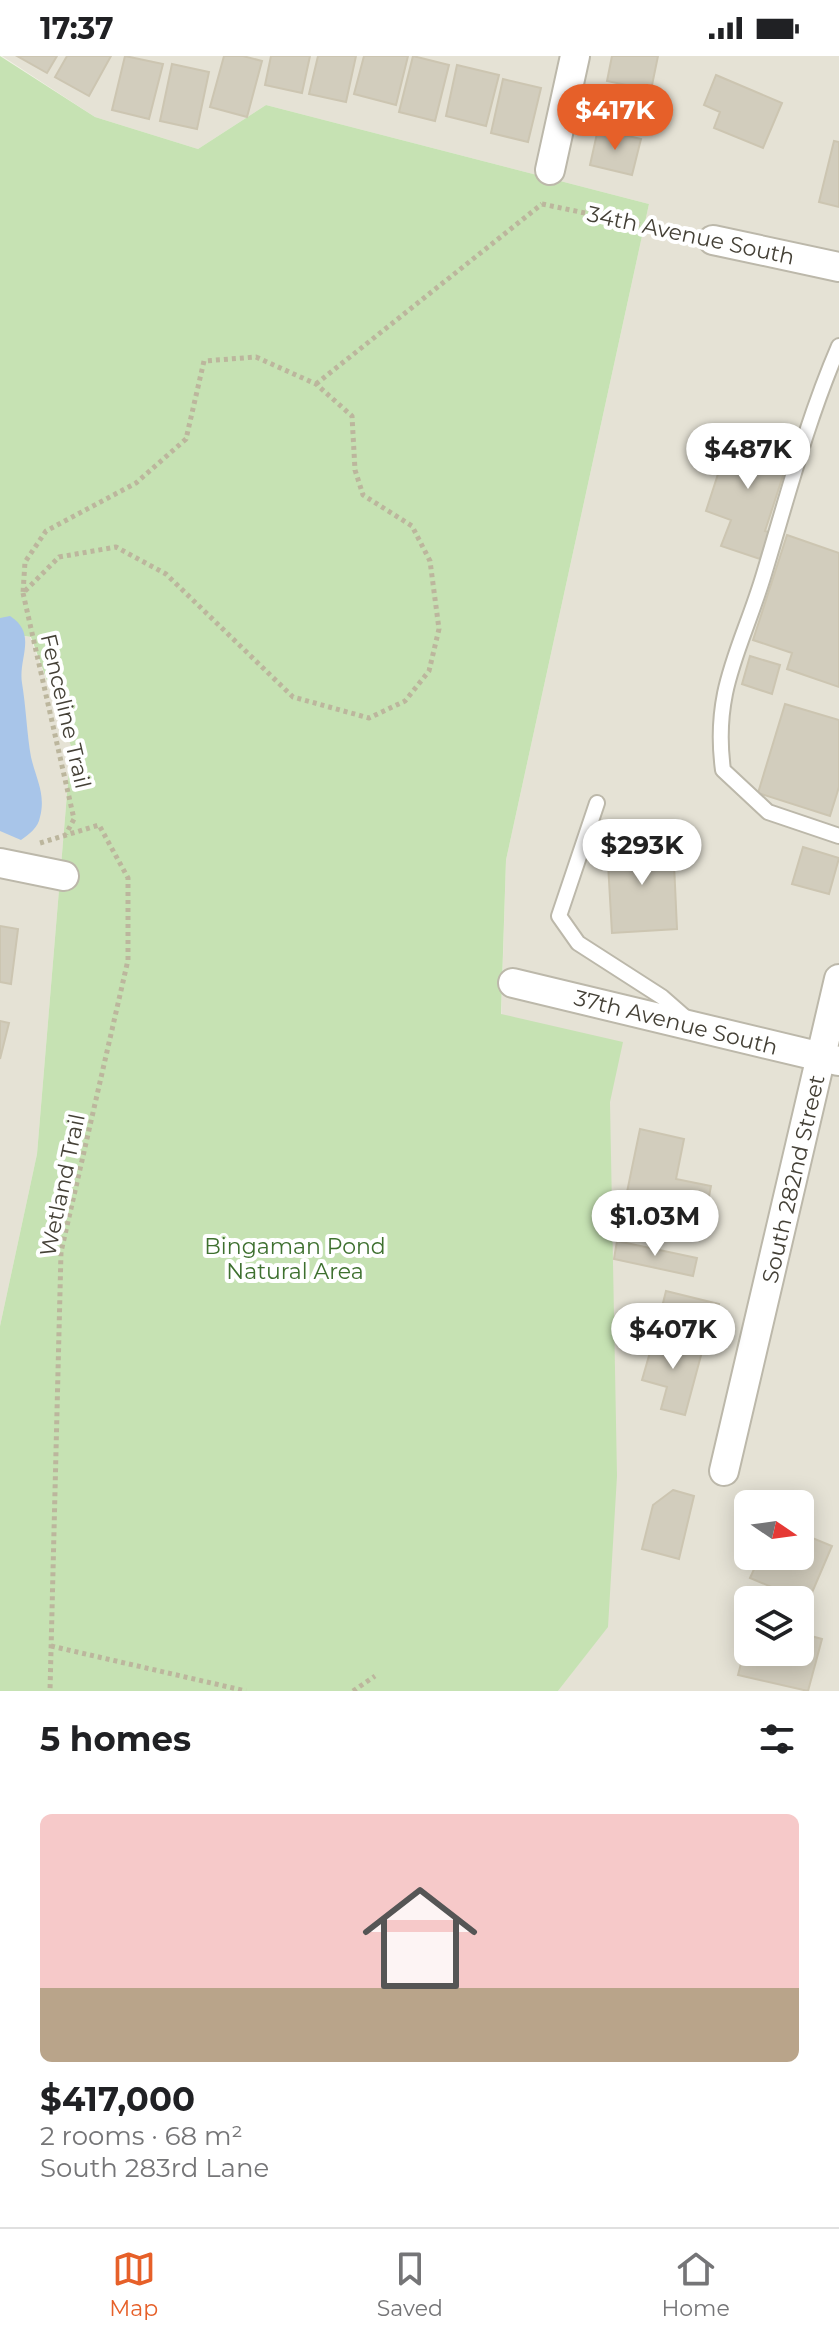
<!DOCTYPE html>
<html lang="en">
<head>
<meta charset="utf-8">
<style>
  :root { --surface:#fff; --page:#f6f6f6; --text:#202124; --muted:#757577; --line:#e0e0e0; --accent:#e66029 }
  body { margin:0; font-family:Montserrat,sans-serif; background:var(--page); color:var(--text); height:100vh; display:flex; flex-direction:column; font-size:30px; white-space:nowrap }
  * { box-sizing:border-box; margin:0 }
  p { font-size:26px; color:var(--muted) }
  .icon { flex:none; width:44px; height:44px; fill:none; stroke:currentColor; stroke-width:2; stroke-linecap:round; stroke-linejoin:round }
  .map { position:relative; height:1635px; overflow:hidden }
  .details { display:flex; flex-direction:column; background:var(--surface); flex:1 }
  .details>* { flex:none }
  .needle { width:52px; rotate:103deg }
  .controls { position:absolute; left:734px; top:1434px; display:grid; gap:16px }
  .controls a { display:grid; place-items:center; width:80px; height:80px; border-radius:12px; background:var(--surface); box-shadow:0 4px 20px #0003; font-size:40px }
  .price { position:absolute; translate:-50% -68px; padding:0 18px; border-radius:28px; background:#fff; color:#222; font-size:26px; line-height:52px; filter:drop-shadow(0 2px 4px #0008) }
  .price::after { content:''; position:absolute; left:50%; top:48px; width:24px; height:18px; margin-left:-12px; background:inherit; clip-path:polygon(0 0,100% 0,50% 100%) }
  .price.active { background:var(--accent); color:#fff }
  ul { padding:0; list-style:none }
  li { display:grid; align-content:center; gap:16px; height:424px; padding:0 40px }
  li span { display:grid; place-items:center; height:248px; border-radius:12px; color:#555 }
  li>.icon { margin-inline-start:auto }
  span .icon { width:144px; height:144px; fill:#fffc; stroke-width:1 }
  li b { font-size:34px }
  h2 { display:flex; justify-content:space-between; align-items:center; height:96px; padding:0 40px; font-size:34px }
  .status { display:flex; justify-content:space-between; align-items:center; height:56px; padding:0 40px; background:var(--surface); direction:ltr }
  .status svg { height:22px; fill:currentColor }
  .tab-bar { display:flex; justify-content:space-around; align-items:center; height:112px; border-top:2px solid var(--line); background:var(--surface); font-size:22px; color:var(--muted) }
  .tab-bar a { display:grid; justify-items:center; gap:4px }
  .tab-bar .active { color:var(--accent) }
  .map>svg:first-child { display:block }
  .residential { fill:#e5e2d5; fill-rule:evenodd }
  .green { fill:#c6e2b3 }
  .water { fill:#a8c5e9 }
  .building { fill:#d2cdbd; stroke:#ccc5b1; stroke-width:2 }
  .lines { fill:none; stroke-linecap:round; stroke-linejoin:round }
  .lane-casing { stroke:#bcb8aa; stroke-width:18 }
  .street-casing { stroke:#bcb8aa; stroke-width:32 }
  .path { stroke:#bcb69d; stroke-width:5; stroke-dasharray:4 4; stroke-linecap:butt }
  .lane { stroke:#fff; stroke-width:14 }
  .street { stroke:#fff; stroke-width:28 }
  .labels { text-anchor:middle; stroke-width:8; stroke-linejoin:round; paint-order:stroke }
  .street-label { font-size:22px; fill:#444036; stroke:#fff }
  .park-label { font-size:22px; fill:#3e702f; stroke:#fff }
</style>
</head>
<body>
<div class="status"><b>17:37</b><svg viewBox="0 0 49 12"><path d="M0 12V9h3v3zM5 12V6h3v6zM10 12V3h3v9zM15 12V0h3v12zM26 1h20v11H26zM47 4h2v5h-2z"/></svg></div>
<div class="map">
<svg width="839" height="1635" viewBox="0 0 839 1635">
  <rect width="100%" height="100%" fill="#f2f0e6"/>
  <path class="residential" d="M2,0h837v1635h-281l50,-65 -108,-571 6,-195 143,-656 -383,-99 -68,44 -103,-32zM748,1448h52v52h-52zM748,1544h52v52h-52z
    M0,576l30,5 41,109 -34,408 -37,172z"/>
  <path class="green" d="M0,0l95,61 103,32 68,-44 383,99 -143,656 -5,154 122,28 -13,60 7,374 -9,151 -50,64h-558v-365l37,-172 34,-408 -40,-109 -31,-5z"/>
  <path class="water" d="M10,560c28,18 8,42 12,67 4,24 5,52 9,74 5,22 15,37 9,60 -2,11 -11,17 -19,23l-21,-9v-213z"/>
  <path class="building" d="M17,0h40l-10,17z
    M67,0h44l-22,40 -34,-19z
    M125,0l38,8 -14,55 -37,-9z
    M224,0h19l19,5 -15,56 -37,-10z
    M271,0h39l-8,37 -37,-8z
    M318,0h38l-10,46 -37,-8z
    M364,0h44l-12,49 -42,-11z
    M413,0l36,9 -14,56 -36,-9z
    M612,0h46l-7,34 -44,-9z
    M172,8l37,8 -12,57 -37,-8z
    M457,9l42,10 -13,51 -40,-10z
    M716,19l66,28 -19,45 -49,-20 6,-16 -16,-7z
    M503,23l38,9 -13,54 -37,-9z
    M604,31l48,10 -8,36 -48,-10z
    M598,73l43,10 -9,36 -42,-10z
    M834,85l5,1v65l-20,-5z
    M732,375l59,20 -26,80 4,1 -9,27 -39,-13 10,-26 -25,-9z
    M787,479l52,18v134l-52,-18 5,-16 -39,-13z
    M750,600l30,9 -8,29 -30,-10z
    M785,648l54,16v67l-9,29 -72,-23z
    M673,786l4,87 -65,4 -5,-87z
    M803,791l36,11 -10,36 -37,-10z
    M0,870l18,3 -7,55 -11,-2z
    M0,965l9,2 -9,36z
    M640,1073l44,10 -8,40 35,7 -8,41 -38,-8 -3,16 -42,-9z
    M617,1185l80,17 -4,18 -79,-17z
    M666,1235l53,13 -4,20 -54,-13z
    M655,1279l48,13 -18,67 -24,-6 6,-22 -25,-7z
    M673,1434l21,6 -15,63 -37,-10 11,-44z
    M800,1477l32,13 -24,56 -58,-24 10,-22h40z
    M800,1577l22,6 -14,52 -70,-16 10,-38v15h52z"/>
  <g class="lines">
    <defs>
      <path id="lane" d="M839,290c-32,74 -52,152 -75,228 -22,74 -52,115 -41,196l45,42 71,24
        M597,747l-38,113 19,27 84,54 24,21"/>
      <path id="street" d="M550,114l25,-114
        M713,184l126,27
        M0,807l64,13
        M513,927l325,78
        M724,1415l115,-492"/>
    </defs>
    <use href="#lane" class="lane-casing"/>
    <use href="#street" class="street-casing"/>
    <path class="path" d="M542,148l148,31
      M256,301l60,27 36,32 3,54 8,25 49,31 18,35 9,68 -10,42 -24,30 -36,17 -76,-21 -127,-123 -50,-27 -57,10 -36,36 2,-31 21,-31 90,-48 50,-44 18,-78z
      M316,328l226,-180
      M23,537l51,226 -8,15
      M40,787l59,-18 29,53v82l-67,292 -11,439
      M51,1590l195,45
      M353,1635l22,-15"/>
    <use href="#lane" class="lane"/>
    <use href="#street" class="street"/>
  </g>
  <g class="labels">
    <g class="street-label">
      <text transform="translate(691 179) rotate(12)" y="8">34th Avenue South</text>
      <text transform="translate(66 655) rotate(77)" y="8">Fenceline Trail</text>
      <text transform="translate(676 966) rotate(14)" y="8">37th Avenue South</text>
      <text transform="translate(793 1123) rotate(-77)" y="8">South 282nd Street</text>
      <text transform="translate(62 1129) rotate(-78)" y="8">Wetland Trail</text>
    </g>
    <g class="park-label">
      <text x="295" y="1198">Bingaman Pond<tspan x="295" dy="25">Natural Area</tspan></text>
    </g>
  </g>
</svg>
<div class="controls">
<a><svg class="needle" viewBox="-14 -14 28 28"><path d="M0-13l5 13h-10z" fill="#e53935"/><path d="M0 13l5-13h-10z" fill="#757577"/></svg></a>
<a><svg class="icon" aria-label="layers" viewBox="0 0 24 24"><path d="M12 4l9 5-9 5-9-5zM3 14l9 5 9-5"/></svg></a>
</div>
<b class="price active" style="left:615px;top:96px">$417K</b>
<b class="price" style="left:748px;top:435px">$487K</b>
<b class="price" style="left:642px;top:831px">$293K</b>
<b class="price" style="left:655px;top:1202px">$1.03M</b>
<b class="price" style="left:673px;top:1315px">$407K</b>
</div>
<section class="details">
<h2>5 homes<svg class="icon" aria-label="filters" viewBox="0 0 24 24"><path d="M4 7h16M4 17h16"/><circle cx="9" cy="7" r="2"/><circle cx="15" cy="17" r="2"/></svg></h2>
<ul>
<li><span style="background:linear-gradient(#f6c9c9 70%,#b9a48a 0)"><svg class="icon" aria-label="home" viewBox="0 0 24 24"><path d="M3 11l9-7 9 7M6 9v11h12V9"/></svg></span><div><b>$417,000</b><p>2 rooms · 68 m²</p><p>South 283rd Lane</p></div></li>
</ul>
</section>
<nav class="tab-bar">
<a class="active"><svg class="icon" aria-label="map" viewBox="0 0 24 24"><path d="M3 6l6-2 6 2 6-2v14l-6 2-6-2-6 2zM9 4v14M15 6v14"/></svg>Map</a>
<a><svg class="icon" aria-label="saved" viewBox="0 0 24 24"><path d="M7 4h10v16l-5-4-5 4z"/></svg>Saved</a>
<a><svg class="icon" aria-label="home" viewBox="0 0 24 24"><path d="M3 11l9-7 9 7M6 9v11h12V9"/></svg>Home</a>
</nav>
</body>
</html>
